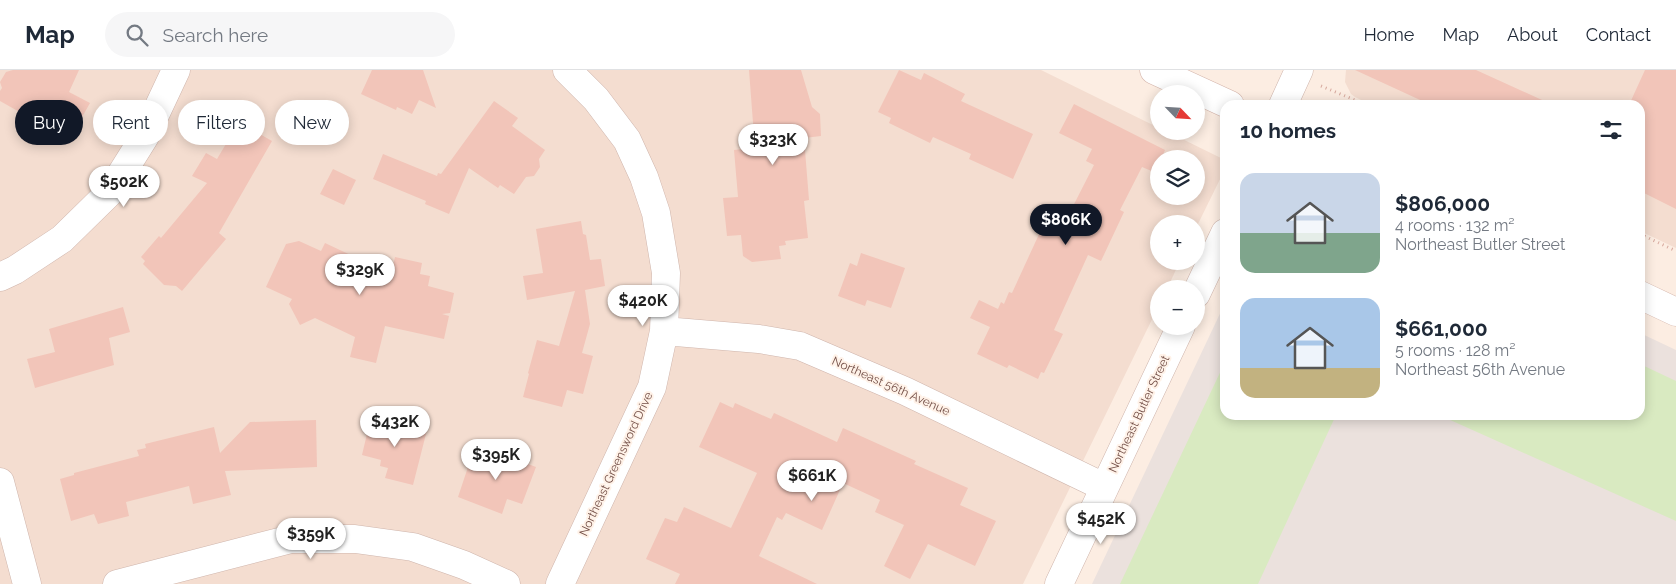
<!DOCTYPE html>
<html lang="en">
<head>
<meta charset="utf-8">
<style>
  :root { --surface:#fff; --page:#f6f6f7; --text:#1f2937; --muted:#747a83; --line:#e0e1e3; --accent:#111827 }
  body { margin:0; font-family:Raleway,sans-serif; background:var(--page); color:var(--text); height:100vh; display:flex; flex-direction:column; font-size:19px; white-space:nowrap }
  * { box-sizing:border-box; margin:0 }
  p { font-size:16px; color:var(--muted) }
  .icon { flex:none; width:28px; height:28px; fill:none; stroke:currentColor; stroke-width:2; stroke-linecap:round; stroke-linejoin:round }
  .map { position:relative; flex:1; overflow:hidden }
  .panel { position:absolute; left:1220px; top:30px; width:425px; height:320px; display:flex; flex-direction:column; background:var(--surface); border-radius:15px; box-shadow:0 2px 12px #0003 }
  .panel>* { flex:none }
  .top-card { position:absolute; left:15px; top:30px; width:475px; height:45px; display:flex; gap:10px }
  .needle { width:32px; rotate:115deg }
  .fabs { position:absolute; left:1150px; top:15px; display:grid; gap:10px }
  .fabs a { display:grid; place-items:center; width:55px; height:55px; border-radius:50%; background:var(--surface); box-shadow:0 2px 12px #0003; font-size:25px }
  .price { position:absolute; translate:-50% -42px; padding:0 11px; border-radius:18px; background:#fff; color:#222; font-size:16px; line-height:32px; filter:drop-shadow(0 1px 2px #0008) }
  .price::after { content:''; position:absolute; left:50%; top:30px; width:15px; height:11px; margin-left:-8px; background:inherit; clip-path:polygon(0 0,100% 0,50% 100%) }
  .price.active { background:var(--accent); color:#fff }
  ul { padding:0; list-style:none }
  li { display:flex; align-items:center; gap:15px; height:125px; padding:0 20px }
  li span { display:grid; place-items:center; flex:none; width:140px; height:100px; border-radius:15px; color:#555 }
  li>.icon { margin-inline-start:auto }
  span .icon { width:60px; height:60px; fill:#fffc; stroke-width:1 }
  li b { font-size:21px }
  h2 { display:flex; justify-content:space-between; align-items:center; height:60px; padding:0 20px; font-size:21px }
  .pill { padding:0 18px; border-radius:22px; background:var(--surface); box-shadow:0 2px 12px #0003; font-size:18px; line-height:45px }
  .pill.active { background:var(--accent); color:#fff }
  header { display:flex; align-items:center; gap:30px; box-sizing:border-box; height:70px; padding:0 25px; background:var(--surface); border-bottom:1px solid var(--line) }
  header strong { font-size:24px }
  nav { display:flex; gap:28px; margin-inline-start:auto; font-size:18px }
  .search { width:350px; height:45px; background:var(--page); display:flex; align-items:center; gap:12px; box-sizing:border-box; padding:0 18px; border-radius:28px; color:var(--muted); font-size:19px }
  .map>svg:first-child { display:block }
  .residential { fill:#f4ddd0; fill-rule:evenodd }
  .industrial { fill:#ebe1dd }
  .green { fill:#d9eac1 }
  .building { fill:#f2c5b9 }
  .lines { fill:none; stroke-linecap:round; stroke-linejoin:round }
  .minor-casing { stroke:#cfb5ac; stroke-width:29 }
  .tertiary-casing { stroke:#cfb5ac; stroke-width:29 }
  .secondary-casing { stroke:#d3b3a9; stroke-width:29 }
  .path { stroke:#d6a89d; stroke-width:3; stroke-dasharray:1 4; stroke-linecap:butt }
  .minor { stroke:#fff; stroke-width:28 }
  .tertiary { stroke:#fff; stroke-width:28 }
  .secondary { stroke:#fff; stroke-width:28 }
  .labels { text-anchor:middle; stroke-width:4; stroke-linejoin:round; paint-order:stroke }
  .street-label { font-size:12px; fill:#745048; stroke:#fff2e8 }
</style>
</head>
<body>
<header>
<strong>Map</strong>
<div class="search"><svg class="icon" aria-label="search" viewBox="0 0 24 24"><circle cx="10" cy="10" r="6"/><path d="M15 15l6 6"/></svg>Search here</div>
<nav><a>Home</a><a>Map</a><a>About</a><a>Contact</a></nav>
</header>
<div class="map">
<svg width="1676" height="514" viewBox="0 0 1676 514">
  <rect width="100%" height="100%" fill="#fcede2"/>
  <path class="residential" d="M0,0h1041l118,58v3h7l59,29v9l-29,59v-4h-37v37h21l-13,28h-8v16l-136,279h-1023zM1159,89h37v37h-37z
    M1346,0h330v178l-36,-17v-126h-269l-16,-8 -4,-3 -6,-12z"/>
  <path class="industrial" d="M1225,233v112h415v-82l36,17v234h-584z"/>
  <path class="green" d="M1225,292v53h111l-78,169h-138z
    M1640,294l36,17v140l-237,-106h201z"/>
  <path class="building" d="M13,0h66l-10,22 21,11 -21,37 -69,-39v-10l2,-3 -2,-6 6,-10z
    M372,0h51l13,38 -17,-8 -7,14 -15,-7 -1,3 -35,-16z
    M749,0h52l11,37 8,7 1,22 -17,2 5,62 -5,1 4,37 -23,3 1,4 -7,1 2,13 -29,3 -9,-6 -2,-21 -14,1 -4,-38 15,-1 -4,-47 9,-1 -1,-12 12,-1z
    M899,0l22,10 3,-7 41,21 -4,7 72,33 -20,45 -44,-20 2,-5 -38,-17 -3,6 -41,-20 2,-5 -13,-6z
    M1355,0h121l77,35h-122z
    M1645,0h31v139l-36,-18v-86h-11z
    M494,31l24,17 -6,8 33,24 -6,9 1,8 -6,9 -8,1 -12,17 -14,-9 -2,3 -29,-20 -20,46 -24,-10 1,-3 -53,-22 10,-25 54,22 1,-3 3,1z
    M1074,34l91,46 -4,9h-2v4l-5,9 -12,-5 -22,43 4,2 -23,49 -13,-6 -34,75 9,4 -19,39 -3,-1 -3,7 -29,-14 -2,3 -30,-14 13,-27 -20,-9 9,-18 19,9 3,-7 3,2 5,-12 3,1 34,-74 6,2 6,-13 11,6 25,-49 -8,-4 6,-12 -33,-16z
    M239,52l33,19 -53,92 7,6 -44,52 -6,-5 -12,-1 -21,-21 2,-3 -4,-4 18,-21 2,2 46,-55 -15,-7 14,-23 11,6z
    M333,99l23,11 -12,25 -24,-11z
    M581,151l2,13 3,1 4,25 11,-1 4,27 -20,4 5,34 -8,29 11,3 -10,38 -16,-4 -5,17 -39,-10 6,-23 -1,-1 9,-33 22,6 16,-55 -48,9 -4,-24 20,-3 -7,-44z
    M299,171l22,10 4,-8 66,31 4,-17 27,6 -2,11 10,2 -2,10 26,7 -4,20 -8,1 7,2 -5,23 -59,-13 -9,37 -26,-6 5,-20 -40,-19 -15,7 -11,-21 3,-5 -26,-12 20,-43z
    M861,183l44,15 -14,40 -24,-8 -2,6 -27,-10 12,-33 7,3z
    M123,237l7,25 -21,6 5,27 -79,23 -8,-29 28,-7 -6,-23z
    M720,332l13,6 2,-5 36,16 3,-6 63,29 6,-14 73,33 -2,3 54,24 -8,17 36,16 -21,45 -47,-22 -18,35 -26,-13 20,-41 -29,-13 5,-12 -37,-17 -21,47 -36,-17 -4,7 -5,-3 -18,39 58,28h-142l5,-10 -34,-15 19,-41 12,4 7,-15 47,21 26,-55 -58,-26z
    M371,347l56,13 -14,55 -28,-7 3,-10 -8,-2 1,-6 -19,-5z
    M316,350l1,47 -92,4 6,24 -38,9 -4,-18 -63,16 3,14 -31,8 -4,-10 -23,7 -11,-42 14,-4v-2l65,-17 -2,-6 9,-2 -1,-4 69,-17 6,26 30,-31z
    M489,380l47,17 -14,37 -15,-5 -5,15 -44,-17 15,-45 14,4z"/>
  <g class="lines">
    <defs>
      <path id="minor" d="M0,207l15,-7 47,-31 48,-47 35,-56 31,-66
        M664,261l95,8 41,7 105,45 199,96
        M0,412l27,102
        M117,514l174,-45h64l58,8 51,18 42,19
        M560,514l92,-197 12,-56 2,-58 -10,-60 -12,-36 -17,-37 -31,-41 -29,-29"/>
      <path id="tertiary" d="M1283,35l16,-35
        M1196,224l29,-61
        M1059,514l122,-258"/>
      <path id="secondary" d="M1154,0l76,35
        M1640,225l36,17"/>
    </defs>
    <use href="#minor" class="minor-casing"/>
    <use href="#tertiary" class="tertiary-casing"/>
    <use href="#secondary" class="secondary-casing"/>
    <path class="path" d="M1321,16l46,19
      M1640,164l36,17"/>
    <use href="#minor" class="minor"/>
    <use href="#tertiary" class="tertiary"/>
    <use href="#secondary" class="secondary"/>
  </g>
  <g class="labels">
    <g class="street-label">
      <text transform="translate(891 316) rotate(24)" y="4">Northeast 56th Avenue</text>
      <text transform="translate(1139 344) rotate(-65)" y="4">Northeast Butler Street</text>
      <text transform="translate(616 394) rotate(-65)" y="4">Northeast Greensword Drive</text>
    </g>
  </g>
</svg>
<div class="fabs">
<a><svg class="needle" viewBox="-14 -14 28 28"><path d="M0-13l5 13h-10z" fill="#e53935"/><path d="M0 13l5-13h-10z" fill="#747a83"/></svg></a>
<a><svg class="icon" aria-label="layers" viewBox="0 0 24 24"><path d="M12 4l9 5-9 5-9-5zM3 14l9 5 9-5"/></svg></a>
<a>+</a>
<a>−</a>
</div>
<b class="price" style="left:773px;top:96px">$323K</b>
<b class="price" style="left:124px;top:138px">$502K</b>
<b class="price active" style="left:1066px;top:176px">$806K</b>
<b class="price" style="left:360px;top:226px">$329K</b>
<b class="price" style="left:643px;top:257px">$420K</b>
<b class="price" style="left:395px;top:378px">$432K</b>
<b class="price" style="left:496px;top:411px">$395K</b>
<b class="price" style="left:812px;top:432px">$661K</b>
<b class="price" style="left:1101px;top:475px">$452K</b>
<b class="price" style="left:311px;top:490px">$359K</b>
<div class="top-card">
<a class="pill active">Buy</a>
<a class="pill">Rent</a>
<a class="pill">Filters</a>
<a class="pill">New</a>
</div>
<section class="panel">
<h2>10 homes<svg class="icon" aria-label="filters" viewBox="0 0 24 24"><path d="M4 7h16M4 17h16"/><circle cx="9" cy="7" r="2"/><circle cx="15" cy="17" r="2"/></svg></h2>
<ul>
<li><span style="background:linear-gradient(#c9d6e8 60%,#7fa58c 0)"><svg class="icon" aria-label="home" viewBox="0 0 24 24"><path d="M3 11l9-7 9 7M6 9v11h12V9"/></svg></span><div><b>$806,000</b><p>4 rooms · 132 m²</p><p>Northeast Butler Street</p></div></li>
<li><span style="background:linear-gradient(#a9c7e8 70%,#c2b280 0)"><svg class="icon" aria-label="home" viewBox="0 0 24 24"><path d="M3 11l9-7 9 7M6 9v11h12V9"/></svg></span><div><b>$661,000</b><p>5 rooms · 128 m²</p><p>Northeast 56th Avenue</p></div></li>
</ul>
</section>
</div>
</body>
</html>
